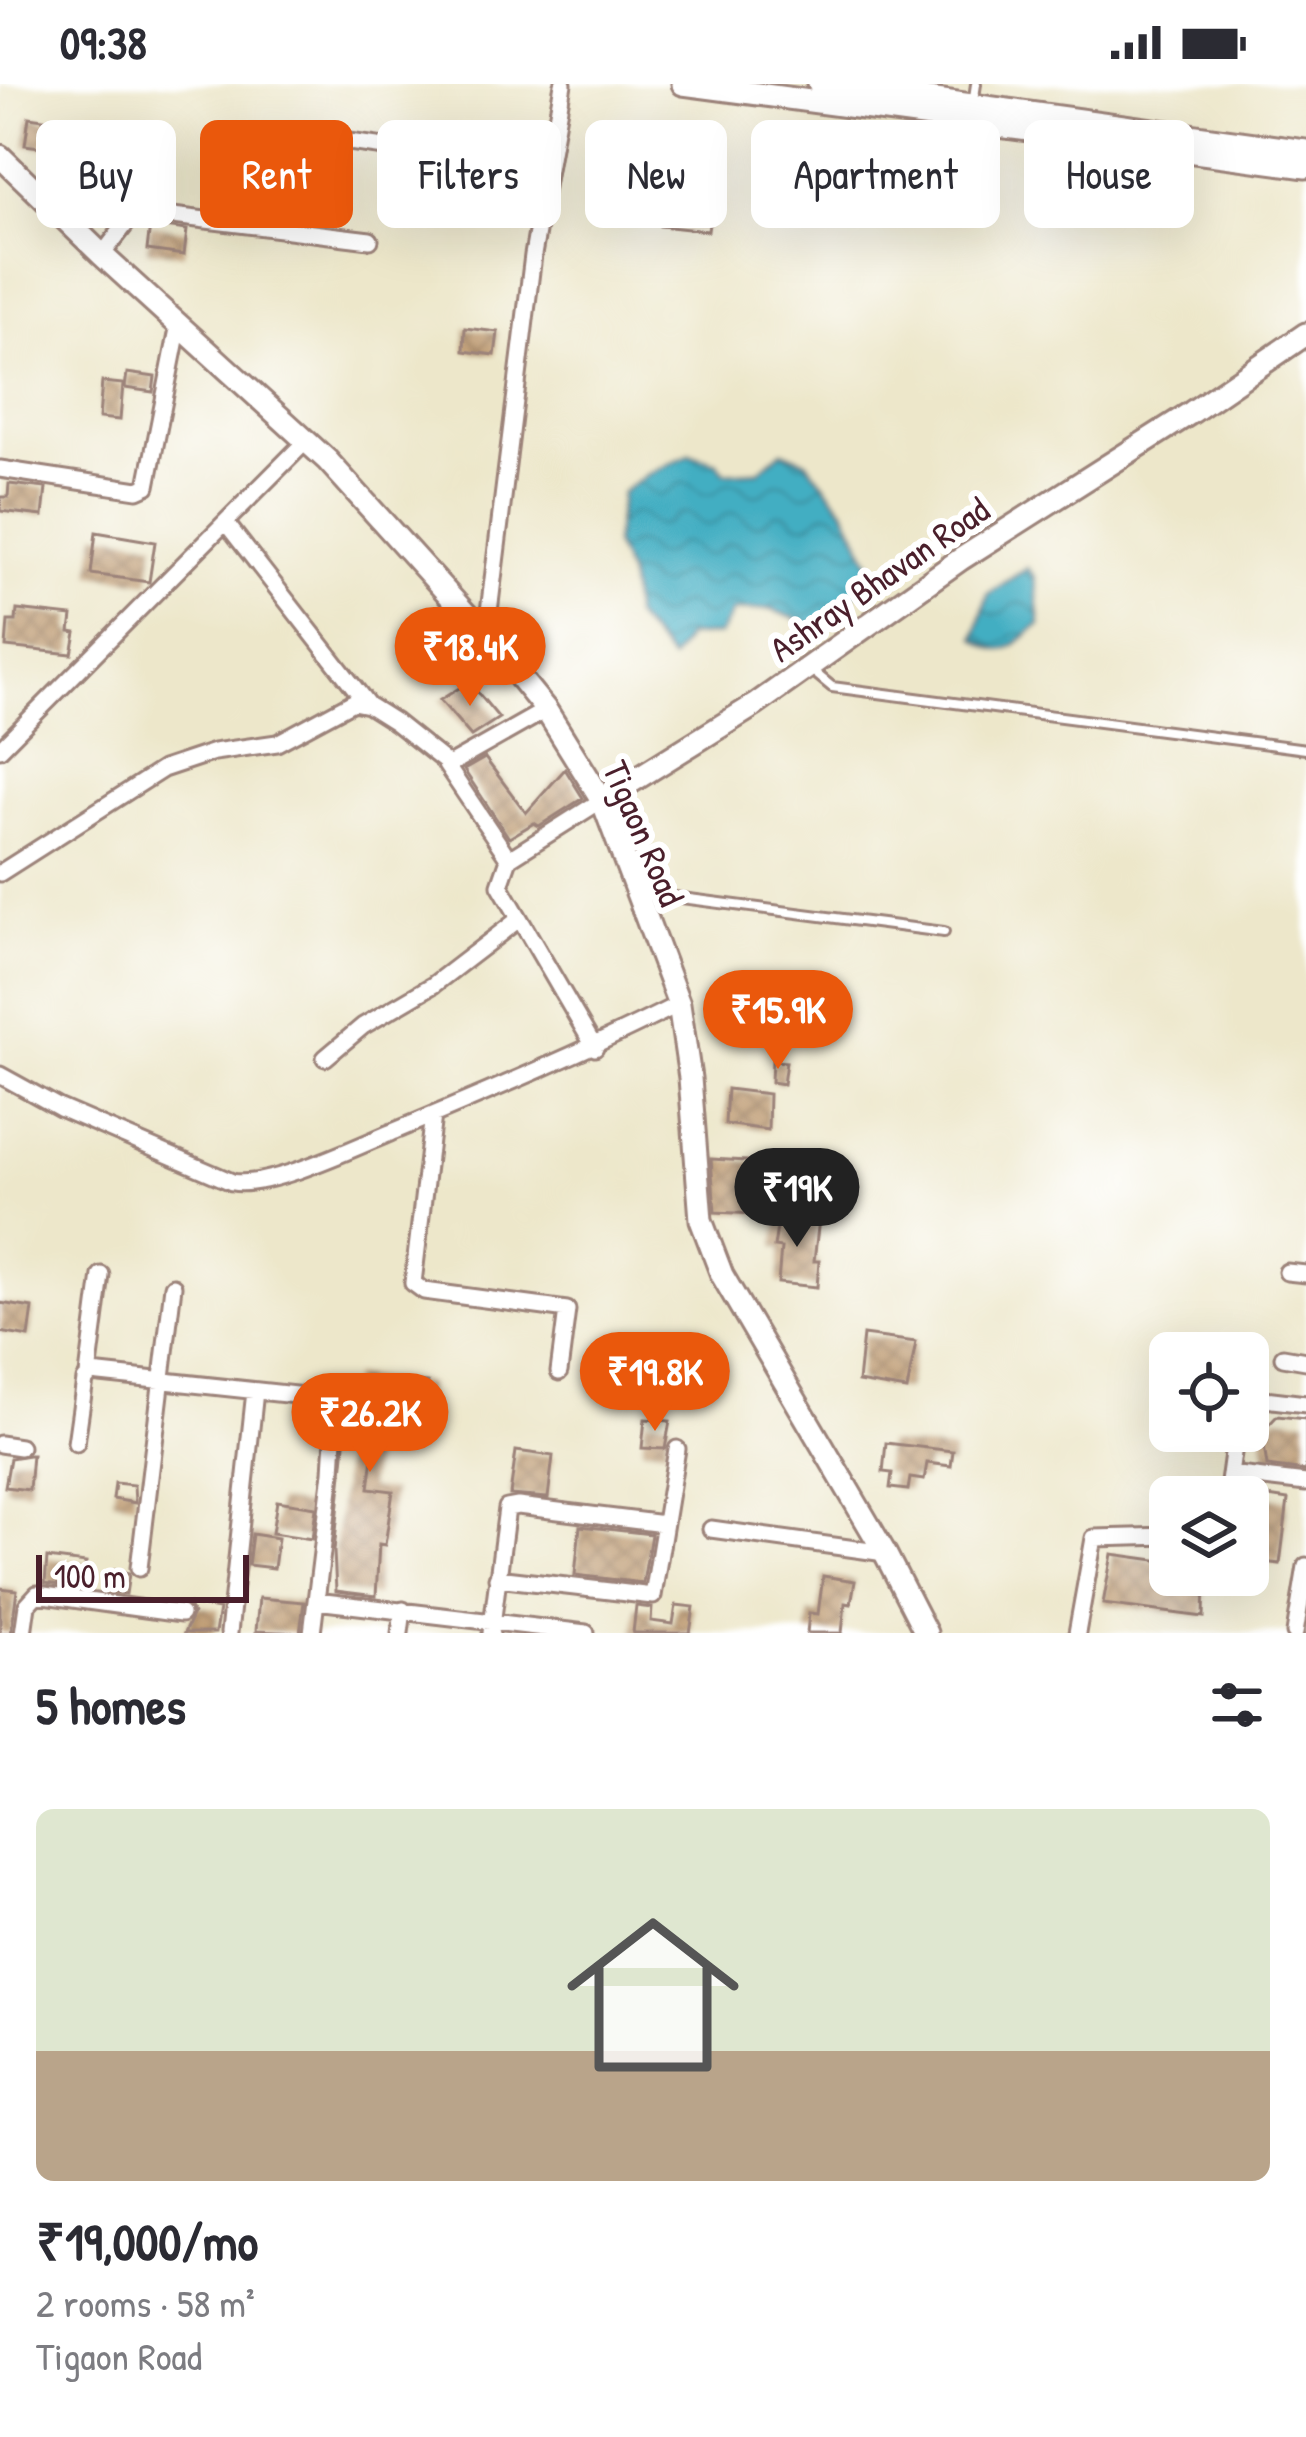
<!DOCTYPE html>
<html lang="en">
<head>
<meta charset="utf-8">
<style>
  :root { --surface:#fff; --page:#f7f7f7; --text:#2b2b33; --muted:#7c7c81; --accent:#ea580c }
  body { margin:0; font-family:"Patrick Hand",sans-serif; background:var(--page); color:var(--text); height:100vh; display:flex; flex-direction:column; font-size:45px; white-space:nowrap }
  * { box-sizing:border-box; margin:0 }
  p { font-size:39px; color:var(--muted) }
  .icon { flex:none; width:66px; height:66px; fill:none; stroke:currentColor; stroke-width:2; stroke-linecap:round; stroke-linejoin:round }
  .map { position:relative; height:1549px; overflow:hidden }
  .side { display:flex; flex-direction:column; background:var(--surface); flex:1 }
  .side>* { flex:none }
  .hud { position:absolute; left:36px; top:36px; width:1236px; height:108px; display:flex; gap:24px }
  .fabs { position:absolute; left:1149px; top:1248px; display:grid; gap:24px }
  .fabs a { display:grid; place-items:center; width:120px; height:120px; border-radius:18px; background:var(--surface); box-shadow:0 12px 48px #0002; font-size:60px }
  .scale { position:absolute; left:36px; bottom:30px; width:213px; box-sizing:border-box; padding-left:12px; border:6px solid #4a1f2b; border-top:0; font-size:33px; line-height:42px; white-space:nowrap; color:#4a1f2b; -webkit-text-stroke:9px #fff; paint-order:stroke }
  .price { position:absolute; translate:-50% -102px; padding:0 27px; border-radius:42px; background:var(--accent); color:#fff; font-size:39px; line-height:78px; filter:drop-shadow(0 3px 6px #0008) }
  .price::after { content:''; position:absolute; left:50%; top:72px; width:36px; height:27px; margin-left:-18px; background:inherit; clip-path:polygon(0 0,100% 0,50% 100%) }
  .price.on { background:#222; color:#fff }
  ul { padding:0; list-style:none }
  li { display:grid; align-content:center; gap:24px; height:636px; padding:0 36px }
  li span { display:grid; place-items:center; height:372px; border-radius:18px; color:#555 }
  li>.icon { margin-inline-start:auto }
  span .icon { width:216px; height:216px; fill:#fffc; stroke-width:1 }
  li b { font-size:51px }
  h2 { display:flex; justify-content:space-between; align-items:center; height:144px; padding:0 36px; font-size:51px }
  .tag { padding:0 42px; border-radius:18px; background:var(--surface); box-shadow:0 12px 48px #0002; font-size:42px; line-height:108px }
  .tag.on { background:var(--accent); color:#fff }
  .status { display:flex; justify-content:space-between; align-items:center; height:84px; padding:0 60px; background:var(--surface); direction:ltr }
  .status svg { height:33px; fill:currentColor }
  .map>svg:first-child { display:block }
  .water { fill:url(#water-waves); stroke:#466676; stroke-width:3 }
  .building { fill:url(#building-cross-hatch) }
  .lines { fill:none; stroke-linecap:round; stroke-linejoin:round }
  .lane-casing { stroke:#9c837a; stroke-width:14 }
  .street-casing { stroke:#9c837a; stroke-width:21 }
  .secondary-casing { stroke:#9c837a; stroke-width:27 }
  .lane { stroke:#fff; stroke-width:8 }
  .street { stroke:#fff; stroke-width:15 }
  .secondary { stroke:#fff; stroke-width:21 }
  .labels { text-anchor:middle; stroke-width:12; stroke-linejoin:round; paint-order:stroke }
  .street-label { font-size:36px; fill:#4a1f2b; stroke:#fff }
</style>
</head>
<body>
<div class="status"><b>09:38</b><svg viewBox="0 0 49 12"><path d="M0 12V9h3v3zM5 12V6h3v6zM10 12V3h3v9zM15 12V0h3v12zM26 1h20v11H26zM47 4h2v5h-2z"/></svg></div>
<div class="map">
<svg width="1306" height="1549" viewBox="0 0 1306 1549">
  <defs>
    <pattern id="water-waves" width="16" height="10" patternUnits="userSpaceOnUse" patternTransform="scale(3)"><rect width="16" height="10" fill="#43aec2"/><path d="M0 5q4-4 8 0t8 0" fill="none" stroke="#3a8d9e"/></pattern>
    <pattern id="building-cross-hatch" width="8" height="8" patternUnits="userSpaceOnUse" patternTransform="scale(3)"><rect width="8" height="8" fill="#c09e76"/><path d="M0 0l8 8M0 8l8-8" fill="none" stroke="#9e8061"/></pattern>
  </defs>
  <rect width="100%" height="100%" fill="#fff"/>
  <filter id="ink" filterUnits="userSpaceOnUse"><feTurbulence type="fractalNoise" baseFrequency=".00833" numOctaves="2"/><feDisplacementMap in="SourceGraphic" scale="24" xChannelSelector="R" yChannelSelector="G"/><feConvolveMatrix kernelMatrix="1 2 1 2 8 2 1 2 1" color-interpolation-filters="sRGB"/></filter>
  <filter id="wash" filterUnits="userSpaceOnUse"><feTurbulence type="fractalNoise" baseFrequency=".004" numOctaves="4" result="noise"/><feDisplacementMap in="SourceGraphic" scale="48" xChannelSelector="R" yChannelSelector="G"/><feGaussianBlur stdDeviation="2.7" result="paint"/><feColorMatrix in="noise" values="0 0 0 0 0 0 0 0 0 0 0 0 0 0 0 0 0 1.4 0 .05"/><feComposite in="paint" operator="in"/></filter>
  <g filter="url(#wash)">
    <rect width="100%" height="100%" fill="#ede7ca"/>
    <path class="water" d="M782,367l24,10 39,49 32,67 -64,48 -43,-16 -37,2 -14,24 -32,1 -16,24 -37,-43 -6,-42 -14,-31 8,-52 25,-17 43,-21 27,8 8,11 34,-2z
      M1027,484l8,10 5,47c-26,16 -31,39 -65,13l13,-44z"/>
    <g id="blocks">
      <path class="building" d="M29,33l49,7 -3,28 -50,-7z
        M111,47l21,3 -4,28 -21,-3z
        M665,89l50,6 -7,52 -48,-5z
        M150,141l37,5 -3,25 -37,-5z
        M465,244l33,4 -3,23 -31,-4z
        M127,289l28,4 -2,15 -28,-4z
        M102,298l21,2 -3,36 -21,-2z
        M9,400l37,4 -3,28 -43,-5 1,-14h7z
        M96,448l59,10 -6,40 -58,-8z
        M17,526l55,6 -2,16 6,1 -4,21 -66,-7 2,-26h8z
        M469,598l30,36 -28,18 -31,-36z
        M485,674l41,55 39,-44 18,29 -44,28 -5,-3 -25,15 -45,-68z
        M772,977l14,1 -3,22 -12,-2z
        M727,1005l42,5 -1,36 -43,-6z
        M711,1075l52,3 -7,52 -41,-2z
        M779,1130l40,5 -5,42h5l-2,26 -39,-4 3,-35 -7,-1z
        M0,1219l33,5 -4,29 -29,-5z
        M863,1251l53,7 -9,48 -49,-8z
        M352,1292l76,7 -8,57 -44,-6 -7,54 24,3 -8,54 -6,-1 -3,52 -40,-5 -2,-40z
        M1277,1332l29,3v52l-39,-5 -5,-34z
        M645,1335l25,2 -5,28 -23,-1z
        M886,1359l67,8 -2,15 -24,-3 -3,17 -14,-2 -2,12 -18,-2 2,-15 -9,-1z
        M516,1367l37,5 -5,42 -38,-3z
        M29,1371h3l-3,35 -24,-3 5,-29z
        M115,1399l19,2 1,18 -22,-4z
        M1248,1410l40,6 -8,64 -32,-4z
        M277,1417l39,6 -4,32 -40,-6z
        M580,1442l71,8 -8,49 -68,-8z
        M252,1450l26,4 -4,30 -26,-3z
        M1112,1470l58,8v13h35l-1,42 -101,-13z
        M47,1474l39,5 -3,25 -38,-5z
        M115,1486l14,4 -3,20 -13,-2z
        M823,1492l32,5 -4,23 -6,-1 -3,30h-35l2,-20 9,1z
        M0,1504l17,2 -6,43h-11z
        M259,1514l45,4 -4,31 -44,-2z
        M188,1520l31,5 -4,24h-31l9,-19z
        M676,1521l18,2 -4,26h-57l3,-27 16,2 -1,13 22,3z"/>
    </g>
  </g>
  <g filter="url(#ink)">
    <use href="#blocks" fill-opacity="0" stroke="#9c837a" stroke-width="3"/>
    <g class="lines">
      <defs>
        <path id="lane" d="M973,20l3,-20
          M809,584l23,19 474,62
          M643,809l301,39"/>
        <path id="street" d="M306,52l242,34
          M102,171l30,-39 8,-4 230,28
          M0,385l138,21 9,-4 32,-162
          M226,439l142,182
          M486,552l47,-381 30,-171
          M0,665l306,-308
          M446,681l63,94
          M0,789l163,-104 51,-17 63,-9 76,-41 15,3 27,17 54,43 97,-55
          M595,964l-95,-163 9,-26 93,-59
          M325,974l38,-32 70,-41 86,-66
          M0,991l60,33 172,74c36,7 122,-34 158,-49 98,-41 194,-81 289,-129
          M433,1031l-20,168 11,8 143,19 -8,62
          M1287,1188l19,2
          M1283,1273l23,4
          M88,1291l13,-100
          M1248,1313l58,7
          M76,1359l9,-63 6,-7 232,25 13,6 -4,68 -20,161
          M0,1360l20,3
          M1230,1390l76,9
          M1227,1413l9,-66
          M711,1445l174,24
          M139,1484l34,-282
          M497,1494l156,18 24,-147
          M316,1517l270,32
          M23,1549l4,-28 10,-11 144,20
          M229,1549l26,-242
          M400,1549l3,-23
          M491,1549l16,-125 11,-2 146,18
          M1077,1549l17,-95 76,-2
          M1295,1549l11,-67"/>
        <path id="secondary" d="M683,0l623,83
          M819,0l487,67
          M0,72l102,99 225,205 159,176 60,74 56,90 77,204 11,74 11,142 21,55 163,278 41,80
          M602,716l153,-95 206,-146 231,-147 114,-78"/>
      </defs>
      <use href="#lane" class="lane-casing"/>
      <use href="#street" class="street-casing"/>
      <use href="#secondary" class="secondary-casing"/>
      <use href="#lane" class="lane"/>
      <use href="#street" class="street"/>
      <use href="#secondary" class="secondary"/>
    </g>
  </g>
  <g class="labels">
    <g class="street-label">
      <text transform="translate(879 495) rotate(-35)" y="13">Ashray Bhavan Road</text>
      <text transform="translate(644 749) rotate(67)" y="13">Tigaon Road</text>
    </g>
  </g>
</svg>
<div class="fabs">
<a><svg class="icon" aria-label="locate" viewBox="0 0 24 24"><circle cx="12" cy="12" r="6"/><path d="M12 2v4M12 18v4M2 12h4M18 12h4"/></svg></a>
<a><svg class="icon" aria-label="layers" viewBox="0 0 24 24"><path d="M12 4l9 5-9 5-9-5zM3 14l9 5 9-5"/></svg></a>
</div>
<div class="scale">100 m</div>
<b class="price" style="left:470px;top:625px">₹18.4K</b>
<b class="price" style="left:778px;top:988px">₹15.9K</b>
<b class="price on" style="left:797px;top:1166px">₹19K</b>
<b class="price" style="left:655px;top:1350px">₹19.8K</b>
<b class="price" style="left:370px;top:1391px">₹26.2K</b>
<div class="hud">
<a class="tag">Buy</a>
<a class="tag on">Rent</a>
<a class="tag">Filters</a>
<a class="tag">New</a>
<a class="tag">Apartment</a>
<a class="tag">House</a>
</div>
</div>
<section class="side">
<h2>5 homes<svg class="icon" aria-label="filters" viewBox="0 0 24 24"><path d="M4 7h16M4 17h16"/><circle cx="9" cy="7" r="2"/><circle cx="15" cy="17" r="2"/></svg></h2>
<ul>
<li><span style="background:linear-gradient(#dfe7d0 65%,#b9a48a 0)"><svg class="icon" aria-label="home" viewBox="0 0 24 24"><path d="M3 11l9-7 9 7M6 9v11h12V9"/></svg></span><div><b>₹19,000/mo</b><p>2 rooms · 58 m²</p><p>Tigaon Road</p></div></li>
</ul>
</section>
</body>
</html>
